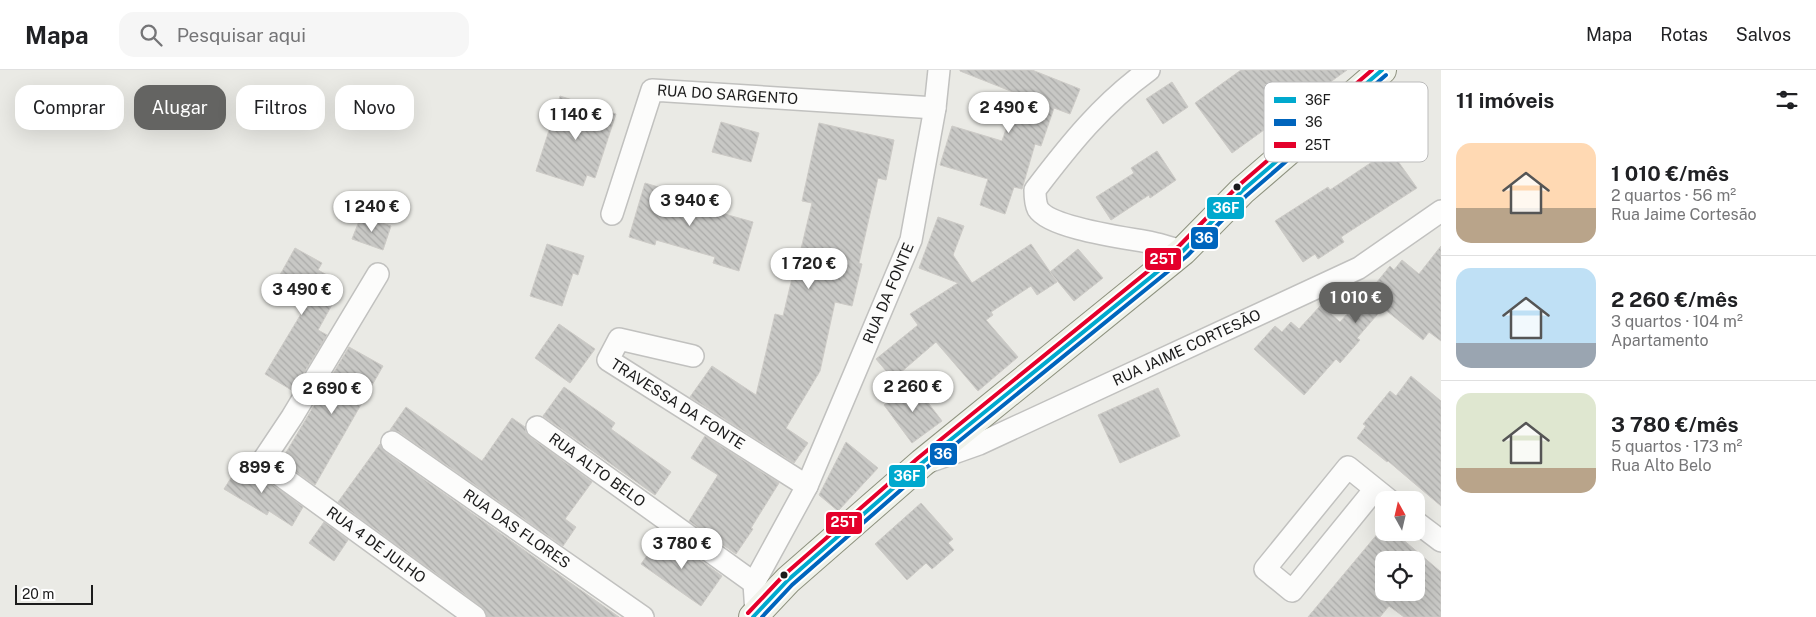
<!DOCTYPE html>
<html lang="pt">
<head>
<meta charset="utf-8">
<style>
  :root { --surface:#fff; --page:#f6f6f6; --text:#202124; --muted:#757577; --line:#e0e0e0; --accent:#646462 }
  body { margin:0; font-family:"Public Sans",sans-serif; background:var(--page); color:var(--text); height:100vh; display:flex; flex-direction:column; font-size:19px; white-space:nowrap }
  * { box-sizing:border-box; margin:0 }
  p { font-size:16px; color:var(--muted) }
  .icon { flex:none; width:28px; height:28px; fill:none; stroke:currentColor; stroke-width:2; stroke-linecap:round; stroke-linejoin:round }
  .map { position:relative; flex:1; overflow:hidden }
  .side { display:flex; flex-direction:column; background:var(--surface); width:375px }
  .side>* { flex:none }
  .hud { position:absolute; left:15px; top:15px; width:475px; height:45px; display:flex; gap:10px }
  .needle { width:32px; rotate:352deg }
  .controls { position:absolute; left:1375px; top:421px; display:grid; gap:10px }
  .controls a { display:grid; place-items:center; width:50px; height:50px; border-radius:10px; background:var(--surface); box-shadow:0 5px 20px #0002; font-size:25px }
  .scale { position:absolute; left:15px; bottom:12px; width:78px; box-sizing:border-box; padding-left:5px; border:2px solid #1c1c1c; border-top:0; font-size:14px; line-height:18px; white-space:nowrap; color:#1c1c1c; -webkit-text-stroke:4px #fff; paint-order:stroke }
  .price { position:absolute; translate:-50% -42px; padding:0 11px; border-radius:18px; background:#fff; color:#222; font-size:16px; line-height:32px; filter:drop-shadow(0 1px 2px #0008) }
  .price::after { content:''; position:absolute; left:50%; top:30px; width:15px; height:11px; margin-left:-8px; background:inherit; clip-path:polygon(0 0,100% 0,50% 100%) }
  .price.current { background:var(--accent); color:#fff }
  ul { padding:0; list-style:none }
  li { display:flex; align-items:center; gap:15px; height:125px; padding:0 15px }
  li+li { border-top:1px solid var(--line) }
  li span { display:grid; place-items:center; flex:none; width:140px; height:100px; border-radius:15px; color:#555 }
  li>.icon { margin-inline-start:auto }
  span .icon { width:60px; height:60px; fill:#fffc; stroke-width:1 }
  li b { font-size:21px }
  h2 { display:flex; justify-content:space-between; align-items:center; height:60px; padding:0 15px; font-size:21px }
  .tag { padding:0 18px; border-radius:15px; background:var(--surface); box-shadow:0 5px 20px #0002; font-size:18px; line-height:45px }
  .tag.current { background:var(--accent); color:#fff }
  header { display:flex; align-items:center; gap:30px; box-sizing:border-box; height:70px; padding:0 25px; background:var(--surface); border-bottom:1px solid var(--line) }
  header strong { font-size:24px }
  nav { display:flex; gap:28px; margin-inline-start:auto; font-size:18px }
  .search { width:350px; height:45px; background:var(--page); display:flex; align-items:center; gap:12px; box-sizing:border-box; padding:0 18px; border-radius:15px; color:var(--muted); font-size:19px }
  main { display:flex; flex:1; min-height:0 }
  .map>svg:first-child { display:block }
  .building { fill:url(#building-back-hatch); stroke:#cdcbc7; fill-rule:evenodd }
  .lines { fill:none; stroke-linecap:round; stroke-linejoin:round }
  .street-casing { stroke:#c1c1bf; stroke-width:24 }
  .secondary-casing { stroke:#8e927f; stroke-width:30 }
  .street { stroke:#fcfcfb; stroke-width:21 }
  .secondary { stroke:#f0f2ea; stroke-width:28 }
  .bus-1-casing { stroke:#fff; stroke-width:8 }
  .bus-2-casing { stroke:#fff; stroke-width:8 }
  .bus-3-casing { stroke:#fff; stroke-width:8 }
  .bus-1 { stroke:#00a9ce; stroke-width:4 }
  .bus-2 { stroke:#0065bd; stroke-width:4 }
  .bus-3 { stroke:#e4002b; stroke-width:4 }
  .bus-dot { fill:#1c1c1c; stroke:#fff; stroke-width:2 }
  .labels { text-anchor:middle; stroke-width:4; stroke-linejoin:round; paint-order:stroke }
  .street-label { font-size:15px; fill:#1c1c1c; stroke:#fff }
  .key { fill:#fff; stroke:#bbb; stroke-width:1 }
  .key-label { font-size:14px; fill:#1c1c1c }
  .line-badge { stroke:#fff; stroke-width:2 }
  .badge-label { font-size:14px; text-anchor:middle; font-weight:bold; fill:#fff }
</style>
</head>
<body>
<header>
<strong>Mapa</strong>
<div class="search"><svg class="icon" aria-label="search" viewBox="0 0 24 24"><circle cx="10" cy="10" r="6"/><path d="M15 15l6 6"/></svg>Pesquisar aqui</div>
<nav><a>Mapa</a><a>Rotas</a><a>Salvos</a></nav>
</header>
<main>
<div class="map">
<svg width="1441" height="547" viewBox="0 0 1441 547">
  <defs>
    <pattern id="building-back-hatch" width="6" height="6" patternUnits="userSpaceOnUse" patternTransform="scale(1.25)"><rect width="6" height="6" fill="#c8c8c5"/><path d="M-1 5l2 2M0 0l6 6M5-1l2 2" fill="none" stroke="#ababa9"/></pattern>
  </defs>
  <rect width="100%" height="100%" fill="#eaeae5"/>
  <path class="building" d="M960,0h72l48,19 -10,25 -16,-6 -13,38 -6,-2 -13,45 -8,-2 -9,27 -25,-9 8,-26 -48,-14 12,-39 50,15 16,-47 -58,-23z
    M1241,0h106l-115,83 -37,-50z
    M1172,12l16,25 -25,17 -17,-25z
    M560,26l56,18 -21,64 -8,-3 -4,11 -47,-15z
    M721,52l38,11 -8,29 -39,-10z
    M819,53l75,17 -8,40 -8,-2 -19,85 3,1 -10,42 -17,-4 -15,69 -34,57 22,15 -14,20 -104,-66 22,-31 44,29 19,-81 8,2 16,-67h2l11,-46 -10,-2z
    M1390,80l27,38 -76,49 3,5 -26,17 -3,-5 -12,8 -28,-41 53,-34 2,3z
    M1157,81l19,29 -26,18 -1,-3 -38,25 -15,-23 38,-24 -3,-5z
    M645,113l46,14 -2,7 64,18 -14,49 -26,-8 2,-6 -59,-17 -1,5 -26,-8z
    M361,146l30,10 -8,24 -31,-11z
    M938,147l26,9 -11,29 19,28 59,-39 26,38 -20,13 -6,-9 -40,26 2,3 -7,5 32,37 -40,34 -42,-49 -43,37 -17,-20 42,-34 -8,-11 48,-31 -39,-15z
    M547,174l37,12 -6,19 -5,-2 -11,33 -32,-10z
    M1441,176v95l-12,-9 -6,8 -40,-32 -26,30 3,2 -20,23 -4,-4 -32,36 -50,-46 21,-23 7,6 9,-10 8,7 22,-24 19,17 18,-20 1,2 31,-38 4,4 8,-10 17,14z
    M295,178l27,15 -4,7 18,10 -6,10 8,4 -20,36 9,5 -34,56 -28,-17 39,-65 -33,-18z
    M1078,179l25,29 -29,23 -24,-29z
    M559,254l36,25 -25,34 -35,-25z
    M349,277l34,19 -68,119 -34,-24z
    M1411,306l30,25v105l-53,-45 -1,1 -30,-24 9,-12 -3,-2 27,-33 6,5z
    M913,313l29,38 -30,22 -28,-38z
    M564,317l51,36 -4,6 60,43 -16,23 -112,-79z
    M1158,318l22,48 -60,27 -22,-48z
    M406,337l76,54 30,-43 13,9 1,6 4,4 62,45 -27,37 11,8 -13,19 -164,-114 -9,-2z
    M705,366l74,47 -28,45 2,1 -17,25 -47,-33 29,-46 -27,-17z
    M846,372l32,26 -40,43 -19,-16z
    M380,374l5,8 234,165h-132l-1,-5 -4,-5 -144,-105z
    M243,389l7,4 5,9 48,35 -11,19 -23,-15 -2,4 -43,-26z
    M921,433l32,36 -5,4 6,7 -22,19 -6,-6 -19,17 -32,-36z
    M324,452l24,18 -14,21 -25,-18z
    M1379,462h15l47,40v45h-37l-15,-11 -9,11h-72zM1384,490h32v32h-32z
    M663,463l59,43 -21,30 -60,-42z"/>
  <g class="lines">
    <defs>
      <g id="street">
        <path d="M1149,0c-47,34 -79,74 -114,120 0,6 0,13 3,19 13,20 91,29 115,34 10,2 20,6 30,8"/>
        <path id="s1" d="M612,144l40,-124 283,18"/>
        <path id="s2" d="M378,204l-86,143 -30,45 213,155"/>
        <path id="s3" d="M693,286l-74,-17 -11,21 199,126"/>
        <path id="s4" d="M537,357l217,156"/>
        <path id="s5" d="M392,372l251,175"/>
        <path id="s6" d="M931,391l48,-17 380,-176 82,-57"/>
        <path d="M1375,419l-83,102 -27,-22 83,-102 41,33"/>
        <path d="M1416,452l25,19"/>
        <path id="s7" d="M756,543l-2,-30 53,-97 104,-246 24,-132 4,-38"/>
      </g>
      <path id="secondary" d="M753,547l35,-37 134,-117 261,-212 59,-60 140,-121"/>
    </defs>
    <use href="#street" class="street-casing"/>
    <use href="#secondary" class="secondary-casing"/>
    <use href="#street" class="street"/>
    <use href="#secondary" class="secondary"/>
    <defs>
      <path id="bus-1" d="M753,547l35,-37 134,-117 261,-212 59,-60 140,-121"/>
      <path id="bus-2" d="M762,547l30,-32 134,-117 261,-212 59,-60 140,-121"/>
      <path id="bus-3" d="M748,543l36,-38 134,-117 261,-212 59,-60 134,-116"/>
    </defs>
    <use href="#bus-1" class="bus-1-casing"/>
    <use href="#bus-2" class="bus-2-casing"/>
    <use href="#bus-3" class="bus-3-casing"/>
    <use href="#bus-1" class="bus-1"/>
    <use href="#bus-2" class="bus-2"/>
    <use href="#bus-3" class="bus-3"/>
  </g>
  <g class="bus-dot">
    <circle cx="1237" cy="117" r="4.5"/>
    <circle cx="784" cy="505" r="4.5"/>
  </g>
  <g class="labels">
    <g class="street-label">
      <text dy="5" stroke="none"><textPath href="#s1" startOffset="206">RUA DO SARGENTO</textPath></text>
      <text dy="5" stroke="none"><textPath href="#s7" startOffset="350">RUA DA FONTE</textPath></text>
      <text dy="5" stroke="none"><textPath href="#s6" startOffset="280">RUA JAIME CORTESÃO</textPath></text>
      <text dy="5" stroke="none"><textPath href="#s3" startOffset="182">TRAVESSA DA FONTE</textPath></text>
      <text dy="5" stroke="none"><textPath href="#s4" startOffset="74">RUA ALTO BELO</textPath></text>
      <text dy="5" stroke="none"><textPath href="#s5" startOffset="152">RUA DAS FLORES</textPath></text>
      <text dy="5" stroke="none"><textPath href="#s2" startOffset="362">RUA 4 DE JULHO</textPath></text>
    </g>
  </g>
  <rect x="1264" y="12" width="164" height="80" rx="8" class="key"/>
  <rect x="1274" y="27" width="22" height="6" fill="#00a9ce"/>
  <rect x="1274" y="49" width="22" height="7" fill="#0065bd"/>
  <rect x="1274" y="72" width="22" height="6" fill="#e4002b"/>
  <g class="key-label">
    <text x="1305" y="35">36F</text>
    <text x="1305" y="57">36</text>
    <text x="1305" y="80">25T</text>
  </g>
  <g class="line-badge">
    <rect x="1206" y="126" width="39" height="24" rx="5" fill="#00a9ce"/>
    <rect x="1190" y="156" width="29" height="24" rx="5" fill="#0065bd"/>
    <rect x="1144" y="177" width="38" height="24" rx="5" fill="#e4002b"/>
    <rect x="929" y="372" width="29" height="24" rx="5" fill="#0065bd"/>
    <rect x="888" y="394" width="38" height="24" rx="5" fill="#00a9ce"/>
    <rect x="825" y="441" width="38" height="24" rx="5" fill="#e4002b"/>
  </g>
  <g class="badge-label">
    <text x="1226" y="143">36F</text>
    <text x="1204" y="173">36</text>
    <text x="1163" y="194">25T</text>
    <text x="943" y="389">36</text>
    <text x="907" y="411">36F</text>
    <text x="844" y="457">25T</text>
  </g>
</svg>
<div class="controls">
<a><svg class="needle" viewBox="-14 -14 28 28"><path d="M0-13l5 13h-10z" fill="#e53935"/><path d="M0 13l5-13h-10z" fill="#757577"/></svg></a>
<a><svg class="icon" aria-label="locate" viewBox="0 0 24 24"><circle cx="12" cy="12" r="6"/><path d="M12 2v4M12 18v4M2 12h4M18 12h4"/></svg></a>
</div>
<div class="scale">20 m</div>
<b class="price" style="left:1009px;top:64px">2 490 €</b>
<b class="price" style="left:576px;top:71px">1 140 €</b>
<b class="price" style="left:690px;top:157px">3 940 €</b>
<b class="price" style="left:372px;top:163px">1 240 €</b>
<b class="price" style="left:809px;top:220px">1 720 €</b>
<b class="price" style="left:302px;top:246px">3 490 €</b>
<b class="price current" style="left:1356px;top:254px">1 010 €</b>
<b class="price" style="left:913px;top:343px">2 260 €</b>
<b class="price" style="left:332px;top:345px">2 690 €</b>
<b class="price" style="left:262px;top:424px">899 €</b>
<b class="price" style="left:682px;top:500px">3 780 €</b>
<div class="hud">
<a class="tag">Comprar</a>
<a class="tag current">Alugar</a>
<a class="tag">Filtros</a>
<a class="tag">Novo</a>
</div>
</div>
<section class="side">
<h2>11 imóveis<svg class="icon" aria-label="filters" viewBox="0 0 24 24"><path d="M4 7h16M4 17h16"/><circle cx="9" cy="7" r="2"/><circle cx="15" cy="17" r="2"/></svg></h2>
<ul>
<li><span style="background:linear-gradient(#ffd9b3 65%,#b9a48a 0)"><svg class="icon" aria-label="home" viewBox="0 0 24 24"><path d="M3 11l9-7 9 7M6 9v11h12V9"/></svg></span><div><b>1 010 €/mês</b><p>2 quartos · 56 m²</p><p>Rua Jaime Cortesão</p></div></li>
<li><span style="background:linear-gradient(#bfe0f5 75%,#9aa5b1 0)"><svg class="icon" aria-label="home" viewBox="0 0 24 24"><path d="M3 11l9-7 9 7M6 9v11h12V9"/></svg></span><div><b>2 260 €/mês</b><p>3 quartos · 104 m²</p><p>Apartamento</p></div></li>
<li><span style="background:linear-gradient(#dfe7d0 75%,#b9a48a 0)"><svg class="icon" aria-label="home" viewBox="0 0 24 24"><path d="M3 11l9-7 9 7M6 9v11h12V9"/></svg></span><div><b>3 780 €/mês</b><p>5 quartos · 173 m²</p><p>Rua Alto Belo</p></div></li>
</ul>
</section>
</main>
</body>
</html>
